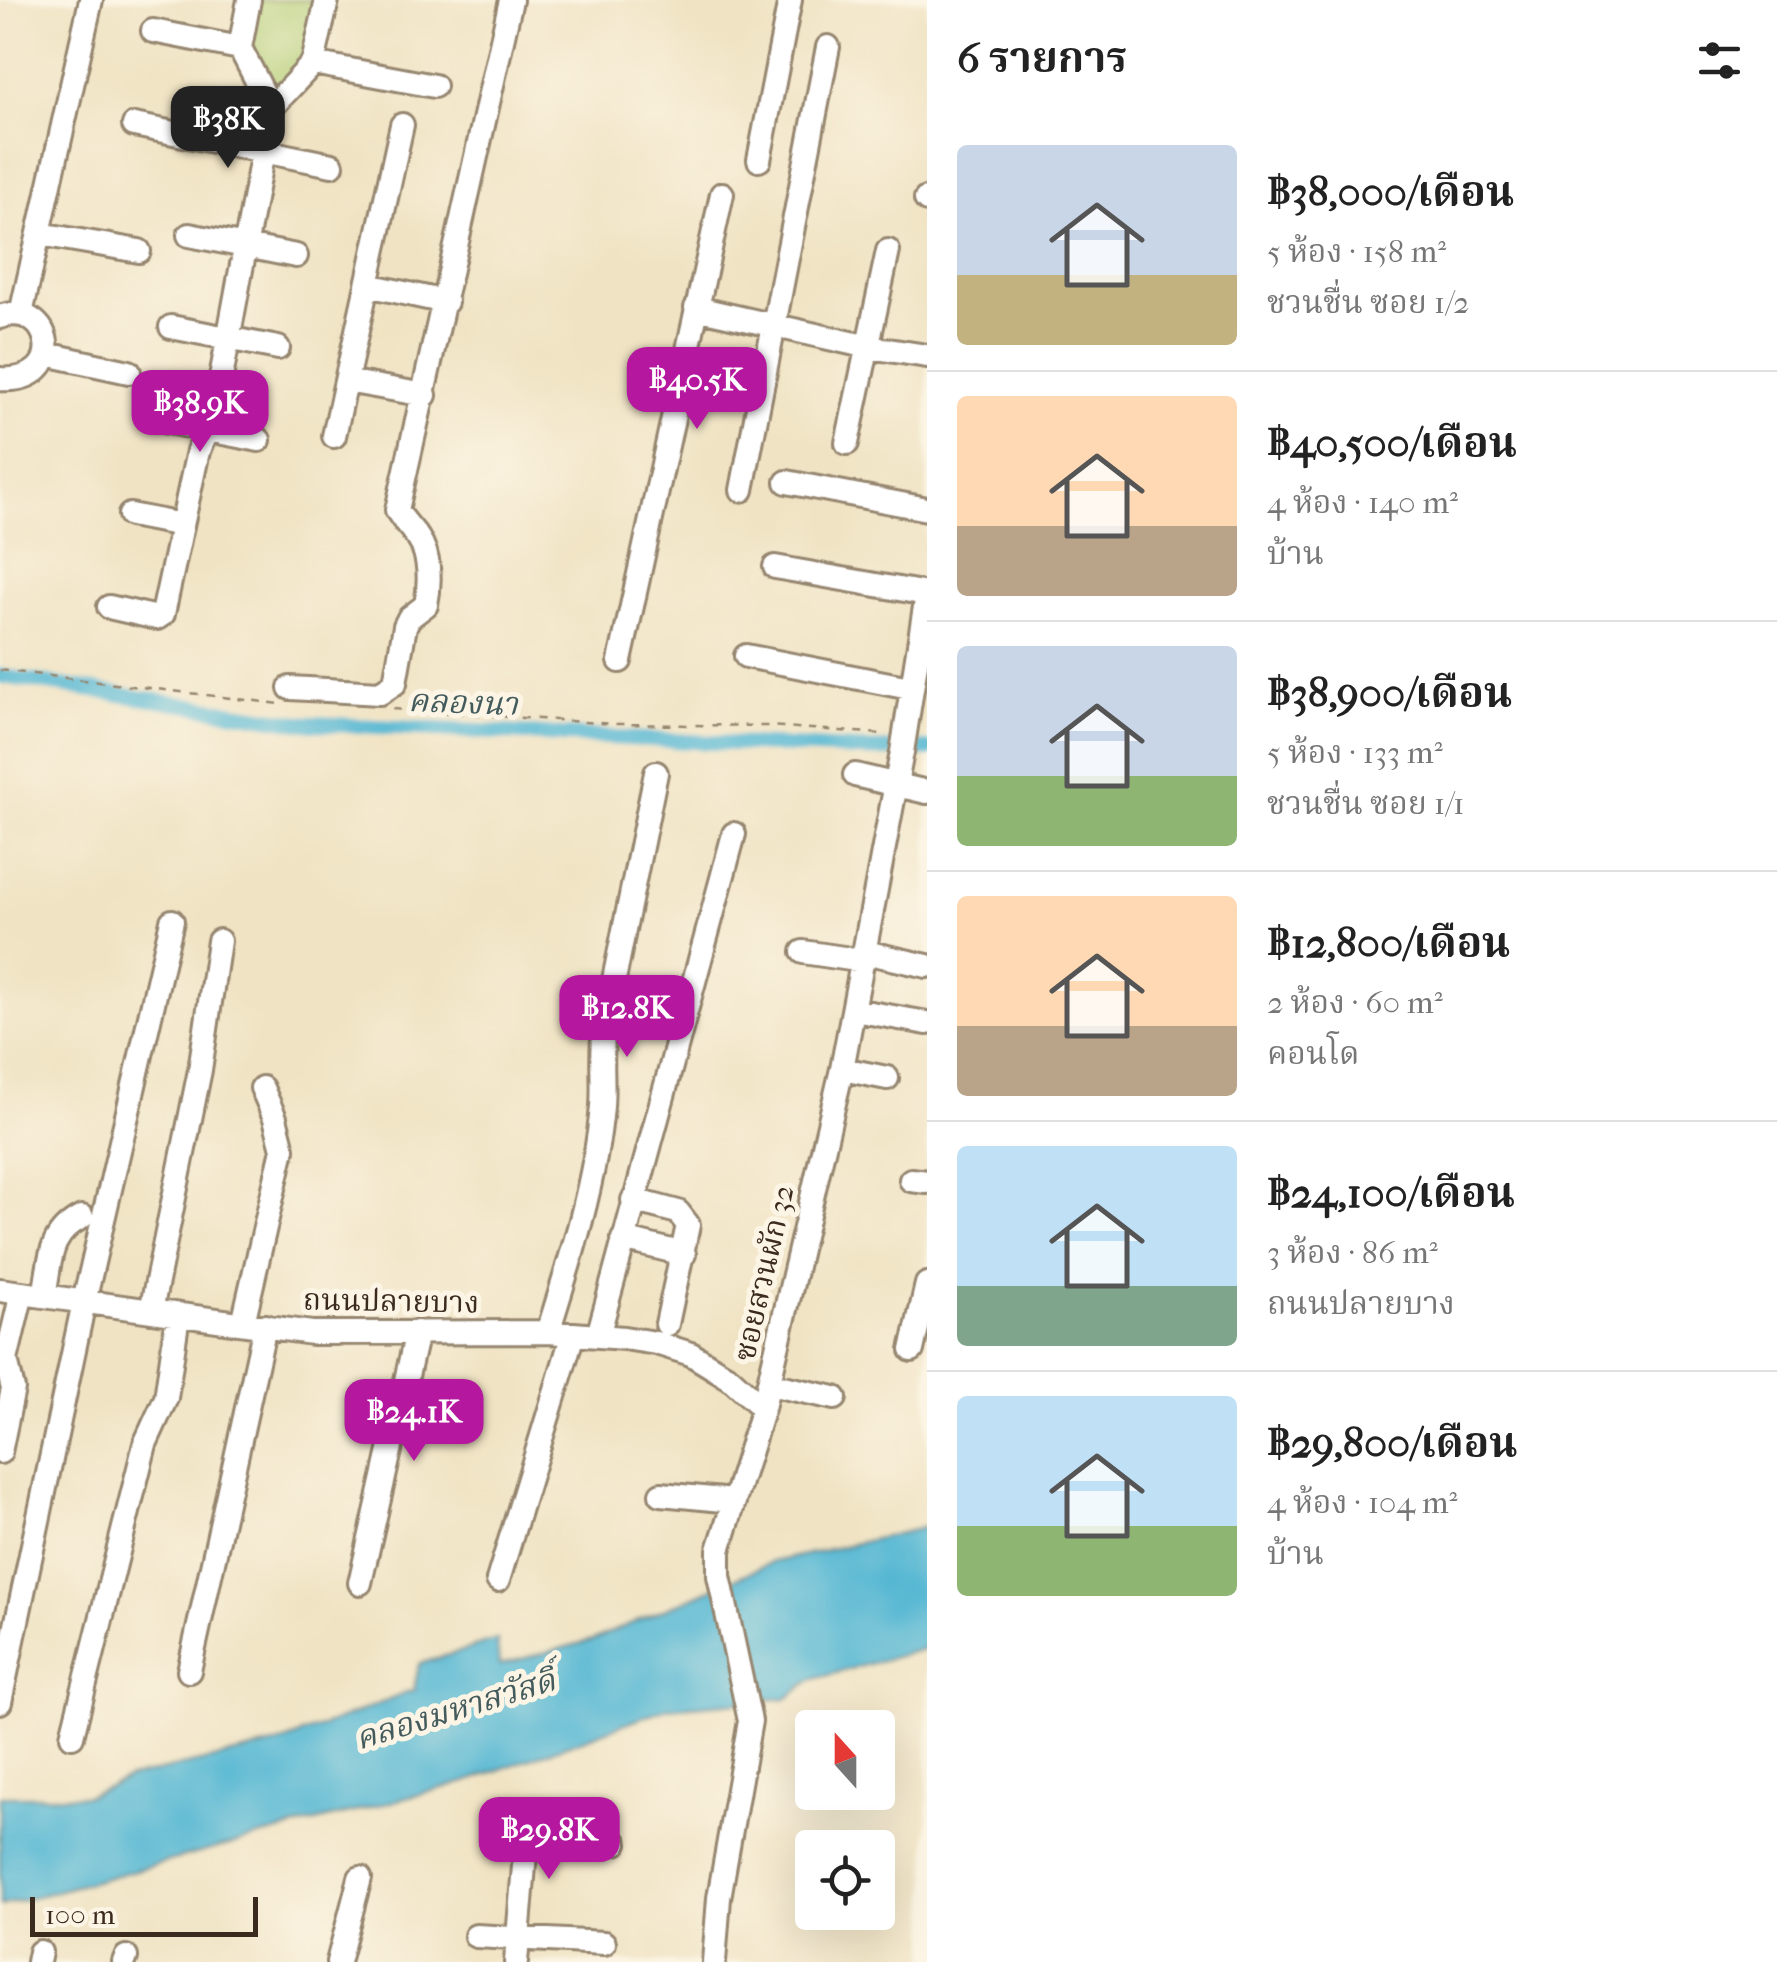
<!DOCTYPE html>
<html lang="th">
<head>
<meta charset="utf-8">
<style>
  :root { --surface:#fff; --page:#f6f6f6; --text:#222; --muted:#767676; --line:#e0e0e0; --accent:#b5179e }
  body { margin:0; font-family:"IM FELL French Canon","Noto Serif Thai",serif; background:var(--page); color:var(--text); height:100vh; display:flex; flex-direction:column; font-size:38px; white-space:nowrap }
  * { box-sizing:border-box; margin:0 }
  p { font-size:32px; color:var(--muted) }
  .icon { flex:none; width:55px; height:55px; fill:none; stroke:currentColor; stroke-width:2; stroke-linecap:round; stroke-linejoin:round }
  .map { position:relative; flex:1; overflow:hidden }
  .drawer { display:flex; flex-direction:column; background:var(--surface); width:850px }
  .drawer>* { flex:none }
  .needle { width:65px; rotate:339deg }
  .controls { position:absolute; left:795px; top:1710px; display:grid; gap:20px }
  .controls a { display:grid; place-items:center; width:100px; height:100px; border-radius:10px; background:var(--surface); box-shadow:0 10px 40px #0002; font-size:50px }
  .scale { position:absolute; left:30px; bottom:25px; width:228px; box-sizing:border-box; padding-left:10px; border:5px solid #3b2a1e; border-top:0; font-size:28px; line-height:35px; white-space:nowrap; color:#3b2a1e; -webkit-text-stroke:8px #fcf5e5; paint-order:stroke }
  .price { position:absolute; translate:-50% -85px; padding:0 22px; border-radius:20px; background:var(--accent); color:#fff; font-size:32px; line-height:65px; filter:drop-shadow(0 2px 5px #0008) }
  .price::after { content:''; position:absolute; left:50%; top:60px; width:30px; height:22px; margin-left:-15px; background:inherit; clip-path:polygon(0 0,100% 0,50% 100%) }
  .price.active { background:#222; color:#fff }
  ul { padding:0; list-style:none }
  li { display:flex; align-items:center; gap:30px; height:250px; padding:0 30px }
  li+li { border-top:2px solid var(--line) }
  li span { display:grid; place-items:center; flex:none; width:280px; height:200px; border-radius:10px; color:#555 }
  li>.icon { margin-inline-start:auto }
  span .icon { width:120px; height:120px; fill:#fffc; stroke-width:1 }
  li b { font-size:42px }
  h2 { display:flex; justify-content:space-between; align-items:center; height:120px; padding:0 30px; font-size:42px }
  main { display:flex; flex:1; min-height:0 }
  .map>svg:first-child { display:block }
  .green { fill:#b4ce74; stroke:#787c49; stroke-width:2.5 }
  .water { fill:#54b7d3; stroke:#487078; stroke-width:2.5 }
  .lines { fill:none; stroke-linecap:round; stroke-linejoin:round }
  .canal { stroke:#54b7d3; stroke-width:15 }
  .minor-casing { stroke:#968670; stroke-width:28 }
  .path { stroke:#968670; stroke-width:2.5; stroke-dasharray:8 8; stroke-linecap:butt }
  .minor { stroke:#fff; stroke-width:22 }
  .labels { text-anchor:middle; stroke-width:10; stroke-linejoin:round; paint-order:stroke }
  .street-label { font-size:30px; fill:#3b2a1e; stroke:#fcf5e5 }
  .water-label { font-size:32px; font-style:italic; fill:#445b5d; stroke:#fcf5e5 }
</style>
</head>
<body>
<main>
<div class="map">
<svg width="927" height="1962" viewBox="0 0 927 1962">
  <rect width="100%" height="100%" fill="#fcf5e5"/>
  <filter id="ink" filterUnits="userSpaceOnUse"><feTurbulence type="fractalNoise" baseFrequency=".01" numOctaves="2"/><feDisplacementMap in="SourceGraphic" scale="20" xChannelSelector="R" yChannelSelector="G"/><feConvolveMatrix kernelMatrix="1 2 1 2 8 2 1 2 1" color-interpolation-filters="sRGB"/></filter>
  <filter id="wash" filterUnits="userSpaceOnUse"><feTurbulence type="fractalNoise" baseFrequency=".0048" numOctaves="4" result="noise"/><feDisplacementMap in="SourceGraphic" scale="40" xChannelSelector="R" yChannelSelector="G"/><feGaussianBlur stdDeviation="2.25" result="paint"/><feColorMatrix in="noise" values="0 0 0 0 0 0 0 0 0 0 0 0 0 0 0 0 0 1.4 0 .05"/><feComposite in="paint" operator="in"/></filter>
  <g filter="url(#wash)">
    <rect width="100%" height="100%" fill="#f0e3c3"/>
    <path class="green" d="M249,0h78l-14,63 -42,45 -31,-60z"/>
    <path class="water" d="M927,1527v121l-116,32 -23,18 -121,10 -201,74 -466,124v-110h87l42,-18 146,-33 139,-55 5,-26 78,-24 2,25 94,-25 180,-78z"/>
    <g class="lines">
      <path class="canal" d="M0,676l303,47 565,27 59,-1"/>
    </g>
  </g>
  <g filter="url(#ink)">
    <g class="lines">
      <defs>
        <path id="minor" d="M249,0l-9,48 31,60
          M153,31l87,17
          M313,63l121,23
          M134,125l198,40
          M759,160l31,-160
          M926,199l1,1
          M40,234l99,17
          M189,235l107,21
          M367,285l79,17
          M696,308l173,39 58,9
          M21,314l70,-314
          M0,317c51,-19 72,67 0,62
          M171,327l107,21
          M46,354l83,18
          M346,381l79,14
          M152,419l107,21
          M334,436l68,-311
          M847,443l41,-192
          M787,482l140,27
          M742,490l86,-443
          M130,515l52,10
          M775,567l152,27
          M109,607l48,11 6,-4 35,-163 17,-41 56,-302 42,-45 14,-63
          M746,656l164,32
          M620,661l102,-467
          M290,688l90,5 15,-10 10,-57 4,-8 17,-13c4,-20 5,-49 -8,-67 -7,-10 -15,-17 -21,-28l114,-510
          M855,775l72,17
          M803,952l61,9
          M865,952l62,14
          M854,1010l73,13
          M842,1069l45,9
          M911,1180l16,2
          M633,1200l45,12 10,13 -21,99
          M623,1239l61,15
          M0,1290l312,43 236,-1 76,6 32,5 35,11 39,24 33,30
          M44,1296c7,-35 3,-61 38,-79
          M151,1311l49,-241 19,-129
          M243,1323l40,-174 -8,-31 -13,-30
          M548,1332c22,-70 48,-153 54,-226 2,-26 -2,-50 2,-77l52,-256
          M598,1336l136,-502
          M912,1350l15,-66
          M769,1384l66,14
          M0,1452l13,-63 -7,-29 16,-67
          M661,1494l72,7
          M498,1580l75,-246
          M360,1583l57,-251
          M189,1671l76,-345
          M0,1702l84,-400 88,-381
          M72,1736l73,-292 21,-46 12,-83
          M476,1936l128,7
          M38,1962l2,-10
          M124,1962l2,-5
          M338,1962l22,-84
          M516,1962l9,-108 10,-15 10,-3 71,7
          M714,1962l5,-64 31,-177 -31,-145v-26l44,-142 79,-339 60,-317 25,-158"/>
      </defs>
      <use href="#minor" class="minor-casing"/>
      <path class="path" d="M0,670l280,34
        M392,709l222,15 155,2 114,8"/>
      <use href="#minor" class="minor"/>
    </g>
  </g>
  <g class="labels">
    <g class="street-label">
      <text transform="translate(764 1273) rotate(-77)" y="10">ซอยสวนผัก 32</text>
      <text transform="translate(391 1301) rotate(1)" y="10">ถนนปลายบาง</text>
    </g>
    <g class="water-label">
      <text transform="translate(463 702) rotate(2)" y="11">คลองนา</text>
      <text transform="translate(455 1709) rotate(-17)" y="11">คลองมหาสวัสดิ์</text>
    </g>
  </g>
</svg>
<div class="controls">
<a><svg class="needle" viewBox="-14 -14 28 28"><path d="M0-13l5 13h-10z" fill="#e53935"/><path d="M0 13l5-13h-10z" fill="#767676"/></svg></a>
<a><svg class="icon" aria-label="locate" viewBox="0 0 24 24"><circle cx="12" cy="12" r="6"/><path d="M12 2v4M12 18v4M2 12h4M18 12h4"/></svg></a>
</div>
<div class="scale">100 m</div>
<b class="price active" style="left:228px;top:171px">฿38K</b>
<b class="price" style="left:697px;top:432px">฿40.5K</b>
<b class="price" style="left:200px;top:455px">฿38.9K</b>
<b class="price" style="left:627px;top:1060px">฿12.8K</b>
<b class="price" style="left:414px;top:1464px">฿24.1K</b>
<b class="price" style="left:549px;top:1882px">฿29.8K</b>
</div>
<section class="drawer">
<h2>6 รายการ<svg class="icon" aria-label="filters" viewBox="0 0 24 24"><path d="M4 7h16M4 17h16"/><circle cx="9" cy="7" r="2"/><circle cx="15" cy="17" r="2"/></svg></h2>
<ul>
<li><span style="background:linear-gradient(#c9d6e8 65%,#c2b280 0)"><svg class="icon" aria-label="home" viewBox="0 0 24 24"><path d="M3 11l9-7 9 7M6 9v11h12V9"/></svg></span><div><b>฿38,000/เดือน</b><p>5 ห้อง · 158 m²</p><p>ชวนชื่น ซอย 1/2</p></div></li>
<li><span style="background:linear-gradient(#ffd9b3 65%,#b9a48a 0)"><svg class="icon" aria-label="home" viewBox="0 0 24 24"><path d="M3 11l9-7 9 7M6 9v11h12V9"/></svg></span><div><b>฿40,500/เดือน</b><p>4 ห้อง · 140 m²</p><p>บ้าน</p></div></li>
<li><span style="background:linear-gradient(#c9d6e8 65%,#8fb573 0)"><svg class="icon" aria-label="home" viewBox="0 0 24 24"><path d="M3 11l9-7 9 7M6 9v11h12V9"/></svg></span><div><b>฿38,900/เดือน</b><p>5 ห้อง · 133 m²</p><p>ชวนชื่น ซอย 1/1</p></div></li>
<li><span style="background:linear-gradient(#ffd9b3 65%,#b9a48a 0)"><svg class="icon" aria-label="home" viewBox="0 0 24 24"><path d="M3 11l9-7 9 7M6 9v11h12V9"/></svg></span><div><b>฿12,800/เดือน</b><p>2 ห้อง · 60 m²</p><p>คอนโด</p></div></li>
<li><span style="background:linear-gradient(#bfe0f5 70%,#7fa58c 0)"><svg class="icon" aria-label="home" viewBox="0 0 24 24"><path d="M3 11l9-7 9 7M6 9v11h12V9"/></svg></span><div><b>฿24,100/เดือน</b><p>3 ห้อง · 86 m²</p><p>ถนนปลายบาง</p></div></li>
<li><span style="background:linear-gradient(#bfe0f5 65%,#8fb573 0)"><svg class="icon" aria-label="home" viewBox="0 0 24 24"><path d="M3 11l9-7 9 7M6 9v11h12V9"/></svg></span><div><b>฿29,800/เดือน</b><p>4 ห้อง · 104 m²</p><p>บ้าน</p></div></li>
</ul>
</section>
</main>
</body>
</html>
